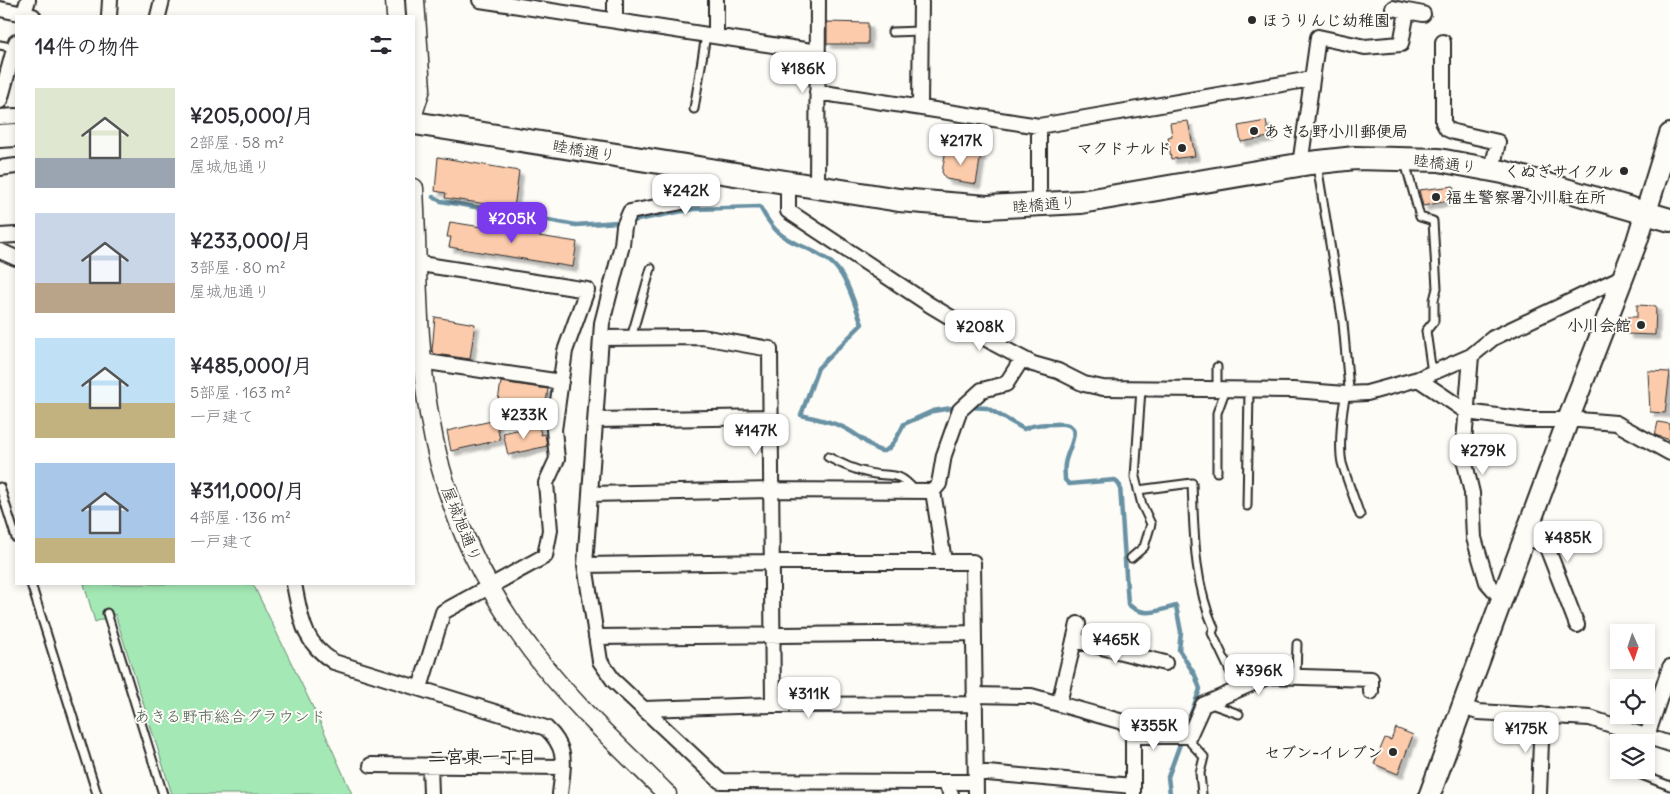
<!DOCTYPE html>
<html lang="ja">
<head>
<meta charset="utf-8">
<style>
  :root { --surface:#fff; --page:#f2f2f3; --text:#2b2b33; --muted:#7c7c81; --accent:#7c3aed }
  body { margin:0; font-family:Delius,"Klee One",sans-serif; background:var(--page); color:var(--text); height:100vh; display:flex; flex-direction:column; font-size:19px; white-space:nowrap }
  * { box-sizing:border-box; margin:0 }
  p { font-size:16px; color:var(--muted) }
  .icon { flex:none; width:28px; height:28px; fill:none; stroke:currentColor; stroke-width:2; stroke-linecap:round; stroke-linejoin:round }
  .map { position:relative; flex:1; overflow:hidden }
  .drawer { position:absolute; left:15px; top:15px; width:400px; height:570px; display:flex; flex-direction:column; background:var(--surface); border-radius:0px; box-shadow:0 2px 8px #0003 }
  .drawer>* { flex:none }
  .needle { width:32px; rotate:177deg }
  .tools { position:absolute; left:1610px; top:624px; display:grid; gap:10px }
  .tools a { display:grid; place-items:center; width:45px; height:45px; border-radius:0px; background:var(--surface); box-shadow:0 2px 8px #0003; font-size:25px }
  .price { position:absolute; translate:-50% -42px; padding:0 11px; border-radius:10px; background:#fff; color:#222; font-size:16px; line-height:32px; filter:drop-shadow(0 1px 2px #0008) }
  .price::after { content:''; position:absolute; left:50%; top:30px; width:15px; height:11px; margin-left:-8px; background:inherit; clip-path:polygon(0 0,100% 0,50% 100%) }
  .price.on { background:var(--accent); color:#fff }
  ul { padding:0; list-style:none }
  li { display:flex; align-items:center; gap:15px; height:125px; padding:0 20px }
  li span { display:grid; place-items:center; flex:none; width:140px; height:100px; border-radius:0px; color:#555 }
  li>.icon { margin-inline-start:auto }
  span .icon { width:60px; height:60px; fill:#fffc; stroke-width:1 }
  li b { font-size:21px }
  h2 { display:flex; justify-content:space-between; align-items:center; height:60px; padding:0 20px; font-size:21px }
  .map>svg:first-child { display:block }
  .green { fill:#a4e9b5; stroke:#688a70 }
  .lines { fill:none; stroke-linecap:round; stroke-linejoin:round }
  .stream { stroke:#6891a3; stroke-width:4.5 }
  .building { fill:#fccbab; stroke:#2b2b2b; filter:url(#shadow) }
  .service-casing { stroke:#2b2b2b; stroke-width:11 }
  .minor-casing { stroke:#2b2b2b; stroke-width:18 }
  .tertiary-casing { stroke:#2b2b2b; stroke-width:21 }
  .secondary-casing { stroke:#2b2b2b; stroke-width:24 }
  .primary-casing { stroke:#2b2b2b; stroke-width:26 }
  .service { stroke:#fdfcf7; stroke-width:7 }
  .minor { stroke:#fdfcf7; stroke-width:14 }
  .tertiary { stroke:#fdfcf7; stroke-width:18 }
  .secondary { stroke:#fdfcf7; stroke-width:20 }
  .primary { stroke:#fdfcf7; stroke-width:22 }
  .poi-dot { fill:#2b2b2b; stroke:#fdfcf7; stroke-width:2 }
  .labels { text-anchor:middle; stroke-width:4; stroke-linejoin:round; paint-order:stroke }
  .poi-label { font-size:16px; font-weight:bold; fill:#2b2b2b; stroke:#fdfcf7; text-anchor:end }
  .street-label { font-size:16px; fill:#2b2b2b; stroke:#fdfcf7 }
  .park-label { font-size:16px; fill:#495a4e; stroke:#fdfcf7 }
  .neighbourhood-label { font-size:18px; font-weight:bold; fill:#2b2b2b; stroke:#fdfcf7 }
</style>
</head>
<body>
<div class="map">
<svg width="1670" height="794" viewBox="0 0 1670 794">
  <defs>
    <filter id="shadow"><feDropShadow dx="4.5" dy="4.5" stdDeviation="1" flood-color="#0004"/></filter>
  </defs>
  <rect width="100%" height="100%" fill="#fdfcf7"/>
  <filter id="ink" filterUnits="userSpaceOnUse"><feTurbulence type="fractalNoise" baseFrequency=".02" numOctaves="2"/><feDisplacementMap in="SourceGraphic" scale="10" xChannelSelector="R" yChannelSelector="G"/><feConvolveMatrix kernelMatrix="1 2 1 2 8 2 1 2 1" color-interpolation-filters="sRGB"/></filter>
  <g filter="url(#ink)">
    <path class="green" d="M84,584h169l67,138 32,72h-180l-57,-180 -20,8z"/>
    <g class="lines">
      <path class="stream" d="M404,1l1,15
        M433,197l8,4 135,24 56,-4 61,-12 67,-2c22,41 36,31 68,53 19,13 26,44 34,64l-44,44 -17,47c16,4 35,7 49,16 30,18 33,37 54,-7l29,-13 25,-4
        M968,407l19,1 37,21c10,-5 20,-5 31,-5 34,-3 12,24 10,40 -1,5 0,11 0,16l4,4 46,-4 5,6 8,118c15,14 29,7 48,2l5,26 -2,18 16,25 5,14 -32,88 2,17"/>
    </g>
    <path class="building" d="M827,22l41,1v21h-41z
      M1188,121l7,35 -24,3 -3,-22 4,-1 -2,-13z
      M1266,121l3,16 -28,5 -3,-16z
      M946,149l35,5 -5,30 -30,-5 -4,-7z
      M438,157l81,14 -5,37 -69,-10 1,-5 -11,-2z
      M1454,186l-1,14 -30,6 -4,-16z
      M450,222l127,20 -4,25 -124,-20 2,-10h-4z
      M1637,305l19,1 -1,29 -28,-1v-17h10z
      M435,317l40,7 -5,35 -35,-5 -3,-3z
      M1648,371l22,1 -5,41 -15,-1z
      M501,382l47,7 -3,21 -10,-1 1,4 -39,-6z
      M496,420l4,20 -49,11 -4,-20z
      M1658,422l12,2v16l-15,-5z
      M539,425l2,10 4,-1 2,12 -39,9 -5,-22z
      M1396,728l17,7 -15,39 -24,-10 11,-26 6,2z"/>
    <g class="lines">
      <defs>
        <path id="service" d="M892,32l28,-1
          M0,45l15,3
          M694,109l12,-74
          M1405,162l15,55 13,4 4,67 -3,12v21l-8,10 6,42
          M1317,165l26,158 6,66c-8,12 -10,60 -7,74 5,17 12,35 18,52
          M631,338l20,-70
          M1217,367v23
          M828,457c14,7 26,13 41,16 22,5 29,-3 45,17
          M1217,472v-59l8,-22
          M0,487l16,51
          M1138,490l54,-7c2,49 2,101 22,145l-2,5 27,57
          M1247,506l2,-115
          M1131,558l13,-11 7,-23 -9,-19 -7,-28 6,-88
          M31,584l66,210
          M107,613l56,181
          M1296,677l1,-33
          M1208,703l31,11
          M1189,736l2,7 13,14 -4,16 2,21
          M1634,770v2l36,14"/>
        <path id="minor" d="M480,0l338,52
          M1393,8l14,3
          M0,9l33,7
          M23,16l5,-16
          M109,16l1,-16
          M158,16l4,-16
          M615,20v-20
          M716,36v-36
          M1443,42v80l4,7 7,3 44,10 -6,28
          M817,92l222,34 272,-47
          M0,101l16,-59
          M920,107l1,-107
          M0,117l16,-1
          M1039,126v79
          M1300,165l18,-128 47,10 36,-3 6,-33 16,3
          M0,168l16,-2
          M697,170l-15,32 -52,10 -6,14 -2,19 -20,78 -17,242 15,96 14,20 106,100 225,1 6,12
          M788,184v27l142,94 65,39 38,20 25,7 26,13 19,4 190,2 53,4 21,-1 51,-14 53,-23 22,-18 131,-62
          M817,188l1,-188
          M0,236l16,-1
          M0,251l16,7
          M414,263l173,27 -22,61 -11,79 3,29 -11,24 4,47 -5,26 -102,56 -23,76
          M601,338l101,-1 68,12 3,356
          M1471,356l-8,99 9,38 2,45 13,44 14,16
          M414,360l147,22
          M1418,379l49,33 59,8h53l37,3 54,30
          M596,420l174,-3
          M933,491l6,-7 5,-29 16,-45 22,-20 24,-6 16,-25
          M590,494l181,-4 162,1 11,70
          M1524,536l22,9 31,80
          M585,565l187,-3h201l3,232
          M294,584c7,34 8,58 40,78l212,66c23,21 17,38 14,66
          M596,637l378,-4
          M1074,640l91,23
          M974,695l57,1 99,28 3,12v58
          M1059,703l19,-79
          M1462,707l16,5 112,6 80,26
          M643,709l130,-4 202,-1
          M1133,736h56l14,-31 66,-29 102,3v13
          M1647,736l23,-69
          M371,765l192,2
          M430,765l1,29
          M976,772l157,14
          M945,782h31
          M1539,794l3,-79"/>
        <path id="tertiary" d="M395,0l1,16
          M414,111l7,-22 -6,-89
          M414,188c4,74 2,152 15,226 14,86 50,167 103,237 39,52 89,97 135,143"/>
        <path id="secondary" d="M1430,794l138,-374 69,-179 33,-107"/>
        <path id="primary" d="M414,123l485,77 88,7 94,-5 229,-39 45,-5 84,2 64,12 167,48
          M0,136l16,-1"/>
      </defs>
      <use href="#service" class="service-casing"/>
      <use href="#minor" class="minor-casing"/>
      <use href="#tertiary" class="tertiary-casing"/>
      <use href="#secondary" class="secondary-casing"/>
      <use href="#primary" class="primary-casing"/>
      <use href="#service" class="service"/>
      <use href="#minor" class="minor"/>
      <use href="#tertiary" class="tertiary"/>
      <use href="#secondary" class="secondary"/>
      <use href="#primary" class="primary"/>
    </g>
  </g>
  <g class="poi-dot">
    <circle cx="1252" cy="20" r="5"/>
    <circle cx="1254" cy="131" r="5"/>
    <circle cx="1182" cy="148" r="5"/>
    <circle cx="1624" cy="171" r="5"/>
    <circle cx="1436" cy="197" r="5"/>
    <circle cx="1641" cy="325" r="5"/>
    <circle cx="1393" cy="752" r="5"/>
  </g>
  <g class="labels">
    <g class="poi-label">
      <text x="1262" y="26" text-anchor="start">ほうりんじ幼稚園</text>
      <text x="1264" y="137" text-anchor="start">あきる野小川郵便局</text>
      <text x="1172" y="154">マクドナルド</text>
      <text x="1614" y="177">くぬぎサイクル</text>
      <text x="1446" y="203" text-anchor="start">福生警察署小川駐在所</text>
      <text x="1631" y="331">小川会館</text>
      <text x="1383" y="758">セブン-イレブン</text>
    </g>
    <g class="street-label">
      <text transform="translate(584 150) rotate(10)" y="6">睦橋通り</text>
      <text transform="translate(1445 163) rotate(7)" y="6">睦橋通り</text>
      <text transform="translate(1044 204) rotate(-4)" y="6">睦橋通り</text>
      <text transform="translate(462 524) rotate(68)" y="6">屋城旭通り</text>
    </g>
    <g class="park-label">
      <text x="230" y="722">あきる野市総合グラウンド</text>
    </g>
    <g class="neighbourhood-label">
      <text x="482" y="763">二宮東一丁目</text>
    </g>
  </g>
</svg>
<div class="tools">
<a><svg class="needle" viewBox="-14 -14 28 28"><path d="M0-13l5 13h-10z" fill="#e53935"/><path d="M0 13l5-13h-10z" fill="#7c7c81"/></svg></a>
<a><svg class="icon" aria-label="locate" viewBox="0 0 24 24"><circle cx="12" cy="12" r="6"/><path d="M12 2v4M12 18v4M2 12h4M18 12h4"/></svg></a>
<a><svg class="icon" aria-label="layers" viewBox="0 0 24 24"><path d="M12 4l9 5-9 5-9-5zM3 14l9 5 9-5"/></svg></a>
</div>
<b class="price" style="left:803px;top:94px">¥186K</b>
<b class="price" style="left:961px;top:166px">¥217K</b>
<b class="price" style="left:686px;top:216px">¥242K</b>
<b class="price on" style="left:512px;top:244px">¥205K</b>
<b class="price" style="left:980px;top:352px">¥208K</b>
<b class="price" style="left:524px;top:440px">¥233K</b>
<b class="price" style="left:756px;top:456px">¥147K</b>
<b class="price" style="left:1483px;top:476px">¥279K</b>
<b class="price" style="left:1568px;top:563px">¥485K</b>
<b class="price" style="left:1116px;top:665px">¥465K</b>
<b class="price" style="left:1259px;top:696px">¥396K</b>
<b class="price" style="left:809px;top:719px">¥311K</b>
<b class="price" style="left:1154px;top:751px">¥355K</b>
<b class="price" style="left:1526px;top:754px">¥175K</b>
<section class="drawer">
<h2>14件の物件<svg class="icon" aria-label="filters" viewBox="0 0 24 24"><path d="M4 7h16M4 17h16"/><circle cx="9" cy="7" r="2"/><circle cx="15" cy="17" r="2"/></svg></h2>
<ul>
<li><span style="background:linear-gradient(#dfe7d0 70%,#9aa5b1 0)"><svg class="icon" aria-label="home" viewBox="0 0 24 24"><path d="M3 11l9-7 9 7M6 9v11h12V9"/></svg></span><div><b>¥205,000/月</b><p>2部屋 · 58 m²</p><p>屋城旭通り</p></div></li>
<li><span style="background:linear-gradient(#c9d6e8 70%,#b9a48a 0)"><svg class="icon" aria-label="home" viewBox="0 0 24 24"><path d="M3 11l9-7 9 7M6 9v11h12V9"/></svg></span><div><b>¥233,000/月</b><p>3部屋 · 80 m²</p><p>屋城旭通り</p></div></li>
<li><span style="background:linear-gradient(#bfe0f5 65%,#c2b280 0)"><svg class="icon" aria-label="home" viewBox="0 0 24 24"><path d="M3 11l9-7 9 7M6 9v11h12V9"/></svg></span><div><b>¥485,000/月</b><p>5部屋 · 163 m²</p><p>一戸建て</p></div></li>
<li><span style="background:linear-gradient(#a9c7e8 75%,#c2b280 0)"><svg class="icon" aria-label="home" viewBox="0 0 24 24"><path d="M3 11l9-7 9 7M6 9v11h12V9"/></svg></span><div><b>¥311,000/月</b><p>4部屋 · 136 m²</p><p>一戸建て</p></div></li>
</ul>
</section>
</div>
</body>
</html>
